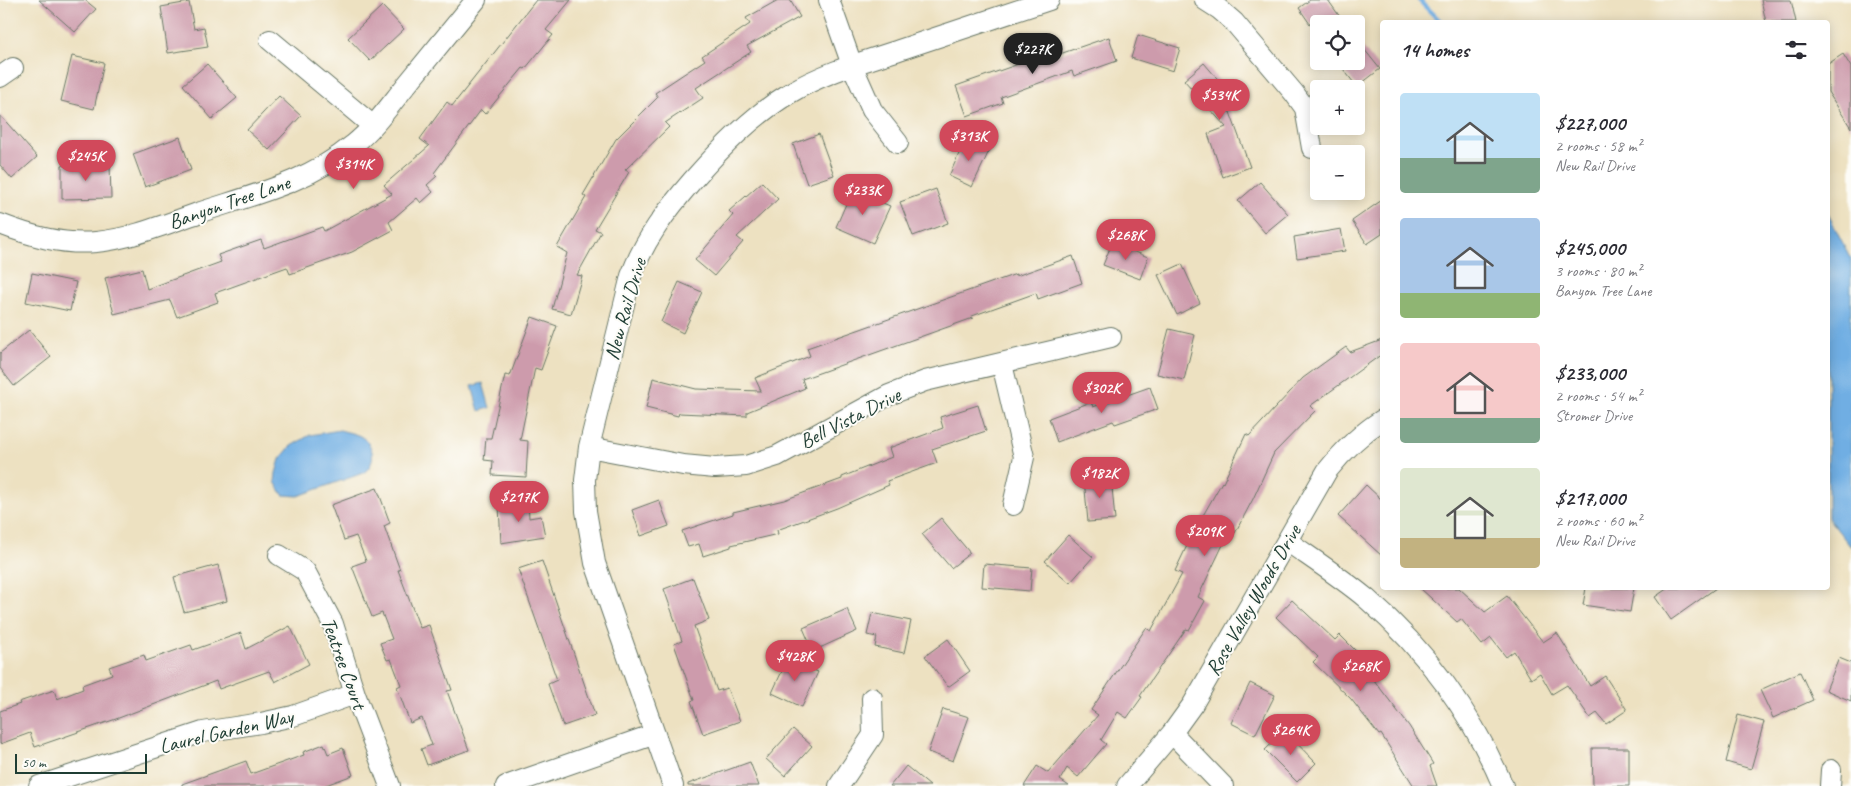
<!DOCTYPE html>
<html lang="en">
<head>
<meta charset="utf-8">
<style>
  :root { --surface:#fff; --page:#f7f7f7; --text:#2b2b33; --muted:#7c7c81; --accent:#d1495b }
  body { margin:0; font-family:Caveat,sans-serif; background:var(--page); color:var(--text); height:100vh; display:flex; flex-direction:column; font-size:19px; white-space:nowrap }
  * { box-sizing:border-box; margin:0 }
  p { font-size:16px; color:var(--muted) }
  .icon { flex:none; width:28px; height:28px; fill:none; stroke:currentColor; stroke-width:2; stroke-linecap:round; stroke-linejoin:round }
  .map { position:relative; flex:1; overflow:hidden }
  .details { position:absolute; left:1380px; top:20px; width:450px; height:570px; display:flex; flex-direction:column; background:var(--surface); border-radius:5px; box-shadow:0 2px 12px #0003 }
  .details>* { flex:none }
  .fabs { position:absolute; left:1310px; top:15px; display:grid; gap:10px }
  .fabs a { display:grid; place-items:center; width:55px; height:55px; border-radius:5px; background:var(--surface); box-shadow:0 2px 12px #0003; font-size:25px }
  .scale { position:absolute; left:15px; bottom:12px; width:132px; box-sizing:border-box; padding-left:5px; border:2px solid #1f3d34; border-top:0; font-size:14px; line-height:18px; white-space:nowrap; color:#1f3d34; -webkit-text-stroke:4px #fdfcf7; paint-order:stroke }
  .price { position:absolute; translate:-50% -42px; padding:0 11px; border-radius:18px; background:var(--accent); color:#fff; font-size:16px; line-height:32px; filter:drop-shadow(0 1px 2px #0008) }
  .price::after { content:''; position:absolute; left:50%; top:30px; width:15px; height:11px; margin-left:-8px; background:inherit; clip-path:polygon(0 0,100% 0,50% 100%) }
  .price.on { background:#222; color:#fff }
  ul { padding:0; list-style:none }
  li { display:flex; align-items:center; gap:15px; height:125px; padding:0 20px }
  li span { display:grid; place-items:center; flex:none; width:140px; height:100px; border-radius:5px; color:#555 }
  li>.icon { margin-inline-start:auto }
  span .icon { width:60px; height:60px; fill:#fffc; stroke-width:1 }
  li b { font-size:21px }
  h2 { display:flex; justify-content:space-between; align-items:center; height:60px; padding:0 20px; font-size:21px }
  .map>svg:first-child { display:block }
  .water { fill:#70aee3; stroke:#48768c }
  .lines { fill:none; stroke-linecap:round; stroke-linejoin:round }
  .stream { stroke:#70aee3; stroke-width:5 }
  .building { fill:#cd9bac }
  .street-casing { stroke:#677665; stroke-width:22 }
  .street { stroke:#fff; stroke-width:20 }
  .labels { text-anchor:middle; stroke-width:4; stroke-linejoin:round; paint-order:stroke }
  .street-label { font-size:21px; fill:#1f3d34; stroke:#fdfcf7 }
</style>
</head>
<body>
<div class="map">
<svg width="1851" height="786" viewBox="0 0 1851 786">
  <rect width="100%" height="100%" fill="#fdfcf7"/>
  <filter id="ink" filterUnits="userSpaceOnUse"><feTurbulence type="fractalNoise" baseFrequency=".02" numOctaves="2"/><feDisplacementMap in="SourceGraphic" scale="10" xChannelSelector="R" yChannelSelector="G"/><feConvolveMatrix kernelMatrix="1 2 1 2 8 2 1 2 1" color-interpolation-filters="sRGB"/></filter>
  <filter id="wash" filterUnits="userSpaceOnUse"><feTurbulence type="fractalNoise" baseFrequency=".0096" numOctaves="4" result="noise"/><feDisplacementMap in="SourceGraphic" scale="20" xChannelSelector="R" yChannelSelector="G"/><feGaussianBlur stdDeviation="1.12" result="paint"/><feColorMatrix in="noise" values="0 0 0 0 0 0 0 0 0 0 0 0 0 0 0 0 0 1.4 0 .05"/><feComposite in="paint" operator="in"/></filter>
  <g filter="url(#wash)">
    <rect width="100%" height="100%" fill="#ede1c1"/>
    <path class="water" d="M1828,214l23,45v288l-23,-29z
      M483,383l7,25 -11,3 -7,-25z
      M340,430c6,2 14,3 20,6 15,8 17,28 3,37l-65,23 -15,-1 -8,-13 1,-9 4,-14 11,-13 19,-11z"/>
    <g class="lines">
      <path class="stream" d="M1419,0l22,22"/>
    </g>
    <g id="blocks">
      <path class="building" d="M39,0h46l11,9 -21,23z
        M536,0h35l-25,30 7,5 -28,34 -2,-1 -38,46 -4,-4 -47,63 3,3 -10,9 6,7 -12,11 -4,-5 -28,24 4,8 -41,22 -62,22 -3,-7 -72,26 3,9 -41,15 -7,-17 -56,14 -9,-36 37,-9 5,20 74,-27 -3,-7 43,-15 3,8 58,-21 2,4 68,-37 -8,-9 45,-39 -9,-7 27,-37 5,4z
        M778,0h12l10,17 -53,29 4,6 -55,36 7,10 -38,25 4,4 -44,43 4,2 -34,57 6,3 -24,43 5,1 -11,38 -19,-5 15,-56 -10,-6 29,-50 -3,-2 33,-56 42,-42 -3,-4 50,-33 -3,-4 48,-32 -4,-6z
        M1310,0h18l17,24h-35l-11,-16z
        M1761,0h30l5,22h-30z
        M189,2l5,27 10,-2 4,20 -40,6 -7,-46z
        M382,6l22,23 -34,32 -22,-23z
        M1138,35l42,13 -7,23 -42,-13z
        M1109,37l8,24 -43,15 -2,-5 -71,26 2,6 -36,13 -11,-30 97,-34 1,4z
        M1356,39l24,30 -23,18 -20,-26h19z
        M1843,54l8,13v61l-23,-36v-28z
        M72,56l32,7 -10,46 -33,-8z
        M1204,63l30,35 -7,6 23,63 -27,10 -15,-43 18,-7 -42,-47z
        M207,64l30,34 -25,21 -29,-34z
        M279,96l22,20 -32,34 -22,-20z
        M0,115l37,42 -25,22 -12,-14z
        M819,134l15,41 -27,9 -14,-40z
        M180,137l11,33 -46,17 -12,-33z
        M966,138l24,11 -18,38 -23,-11z
        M110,164l1,34 -49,1v-34z
        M762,182l16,17 -41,38 6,5 -29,34 -19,-16 38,-45 -4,-4z
        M1260,182l28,32 -23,19 -27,-32z
        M936,189l12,34 -35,13 -13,-34z
        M852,190l38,16 -17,37 -37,-16z
        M1382,200v34l-15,10 -15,-23z
        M1341,229l4,22 -48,7 -3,-21z
        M1112,243l36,14 -8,22 -37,-14z
        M1073,256l9,27 -44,16 -2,-6 -64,23 1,2 -171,61 3,9 -58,24v4l-68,-3 -1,3 -32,-8 7,-30 43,11 65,2 -6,-13 55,-22 -3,-8 209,-74v2z
        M1182,264l18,39 -23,12 -19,-40z
        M32,273l44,9 -6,29 -44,-9z
        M679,282l23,10 -19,41 -22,-11z
        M532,317l25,9 -16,44 -6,-2 -15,72 8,1 -2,36 -34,-2 1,-14 -9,-1 2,-22h5l14,-63 5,1z
        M1169,329l26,6 -11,45 -27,-6z
        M29,330l22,27 -37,29 -14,-18v-15z
        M1382,340v14l-72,52 5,5 -41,42 -21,46 -18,34 -5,-3 -32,67 7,4 -16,29 -3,-1 -46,67 2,1 -15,21 -9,-6 -17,28 5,4 -28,33 -11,-9 -7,12 9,6h-45l13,-20 11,7 50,-58 -7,-5 55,-82 5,3 31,-57 -7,-3 18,-38 29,-51 1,1 23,-49 3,2 54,-58 43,-31 4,5z
        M1150,387l8,22 -43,15 -2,-3 -56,21 -8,-24 42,-16 2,5z
        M978,405l8,26 -54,18 5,14 -50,18 2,4 -52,23 -60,22 1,4 -47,11v2l-28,9 -4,-12 -11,3 -6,-16 51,-17v-2l51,-12 58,-21v-2l50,-20 -3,-9 54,-20 -3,-11z
        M1111,476l4,44 -27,2 -4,-43z
        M1366,485l16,15v56l-44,-40z
        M377,488l13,35 -6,3 16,44h-2l22,58 9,-3 23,65 -5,1 22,59 -42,15 -6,-16 11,-4 -10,-27 -12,5 -13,-36 4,-2 -10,-26 -4,1 -7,-17 12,-4 -10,-26 -10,4 -20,-51 14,-5 -10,-25 -12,4 -13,-35z
        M659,500l10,26 -28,10 -9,-26z
        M528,501l1,17 12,-2 4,20 -44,7 -2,-37z
        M941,518l29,35 -19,15 -29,-34z
        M1068,535l25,22 -23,26 -25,-22z
        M542,561l53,154 -32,11 -15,-42 9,-4 -39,-111z
        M984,564l48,4 -2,23 -48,-4z
        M218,565l9,36 -43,11 -10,-35z
        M693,578l16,42 -15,6 23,65 10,-3 13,33 -37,13 -12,-33 3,-1 -20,-56 8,-3 -18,-52z
        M1420,588h39l26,24 22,-16 36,46 14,-9 33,53 15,-10 22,34 -21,14 -9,-11 -7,5 -23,-33 -15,9 -12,-21 -9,6 -17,-28 -8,6 -15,-19 -9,7 -21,-26 -4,3z
        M1586,588h48l-4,24 -47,-7z
        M1668,588h48l-45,32 -16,-23z
        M1292,600l43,40 5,-5 28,28 -4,4 45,59 24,38 -3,2 7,20h-23l-33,-52 -2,1 -28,-36 -38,-37 5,-5 -42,-40z
        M847,609l10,22 -44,20 -10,-23z
        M872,613l39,8 -7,32 -29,-6 2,-10 -10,-2z
        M290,626l19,38 -34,18 -6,-11 -50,18 -3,-8 -100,38 -81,28 -5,-14 -30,11v-33l20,-7 -1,-2 35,-12 3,9 26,-10 -1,-4 30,-11 -3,-7 35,-12 2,6 45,-16 2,5 48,-17 5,16z
        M948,639l22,32 -22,16 -23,-31z
        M788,658l30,14 -16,35 -30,-14z
        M1839,658l12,5v38l-25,-11z
        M1800,672l13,28 -40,18 -13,-28z
        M1250,683l25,12 -20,40 -24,-12z
        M943,709l26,8 -16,44 -25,-9z
        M1738,715l26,7 -13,47 -25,-7z
        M793,729l19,17 -27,30 -19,-17z
        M1285,731l31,32 -19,19 -32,-32z
        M324,744l4,10 15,-6 10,27 -30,11h-141v-2l64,-23 5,13 53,-19 -1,-3z
        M1592,748h37v38h-36z
        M750,762l9,24h-71v-2z
        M906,766l24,20h-40z"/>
    </g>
  </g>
  <g filter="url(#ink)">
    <use href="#blocks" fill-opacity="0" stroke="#677665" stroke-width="1"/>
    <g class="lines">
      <defs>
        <path id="street" d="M829,0l23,65 20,45 26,33
          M1205,0l14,9 15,13 60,71 11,15 7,40
          M270,40l103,86
          M0,77l13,-9
          M0,224c31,12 62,21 96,18 34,-3 70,-18 102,-29 54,-18 111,-31 155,-68 20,-16 35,-37 51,-57 24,-29 48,-59 72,-88
          M1002,364l22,93 -11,48
          M589,447l94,18 32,3 31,-2 31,-10 112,-61 36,-14 186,-44
          M1287,541c27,19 55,37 80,58 59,51 106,116 136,187
          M279,555l26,16 28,53 22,70 35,92
          M1172,733l51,53
          M39,786l164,-54 58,-9 32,-7 62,-22
          M506,786l149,-52
          M673,786l-78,-223 -9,-52 -1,-31 4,-33 42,-171c13,-36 36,-66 61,-95 29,-33 60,-65 98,-88 33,-20 72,-31 109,-43 50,-17 100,-33 150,-50
          M839,786l34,-51 -1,-37
          M1127,786l45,-53 21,-29 134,-233c16,-20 33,-37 55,-51
          M1830,786l1,-16"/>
      </defs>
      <use href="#street" class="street-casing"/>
      <use href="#street" class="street"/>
    </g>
  </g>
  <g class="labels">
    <g class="street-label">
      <text transform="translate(229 202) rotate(-19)" y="7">Banyon Tree Lane</text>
      <text transform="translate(625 309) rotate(-74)" y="7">New Rail Drive</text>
      <text transform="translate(850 418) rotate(-27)" y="7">Bell Vista Drive</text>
      <text transform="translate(1253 600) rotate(-60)" y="7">Rose Valley Woods Drive</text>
      <text transform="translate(344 663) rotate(70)" y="7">Teatree Court</text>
      <text transform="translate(226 731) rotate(-13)" y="7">Laurel Garden Way</text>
    </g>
  </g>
</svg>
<div class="fabs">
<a><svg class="icon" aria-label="locate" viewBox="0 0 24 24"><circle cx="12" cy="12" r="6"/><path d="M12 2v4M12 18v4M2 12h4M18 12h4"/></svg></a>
<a>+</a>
<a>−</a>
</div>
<div class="scale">50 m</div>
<b class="price on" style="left:1033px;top:75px">$227K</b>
<b class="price" style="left:1220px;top:121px">$534K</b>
<b class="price" style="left:969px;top:162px">$313K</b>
<b class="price" style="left:86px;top:182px">$245K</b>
<b class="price" style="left:354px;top:190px">$314K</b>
<b class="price" style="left:863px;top:216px">$233K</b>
<b class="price" style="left:1126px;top:261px">$268K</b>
<b class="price" style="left:1102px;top:414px">$302K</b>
<b class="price" style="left:1100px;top:499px">$182K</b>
<b class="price" style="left:519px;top:523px">$217K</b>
<b class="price" style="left:1205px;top:557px">$209K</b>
<b class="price" style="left:795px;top:682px">$428K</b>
<b class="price" style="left:1361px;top:692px">$268K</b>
<b class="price" style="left:1291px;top:756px">$264K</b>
<section class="details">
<h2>14 homes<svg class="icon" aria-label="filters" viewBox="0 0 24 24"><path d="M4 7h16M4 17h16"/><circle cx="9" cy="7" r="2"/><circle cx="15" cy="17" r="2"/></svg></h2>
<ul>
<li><span style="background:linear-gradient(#bfe0f5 65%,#7fa58c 0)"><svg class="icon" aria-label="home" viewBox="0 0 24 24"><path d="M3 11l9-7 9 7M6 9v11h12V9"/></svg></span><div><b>$227,000</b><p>2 rooms · 58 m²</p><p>New Rail Drive</p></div></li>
<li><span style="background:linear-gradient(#a9c7e8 75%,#8fb573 0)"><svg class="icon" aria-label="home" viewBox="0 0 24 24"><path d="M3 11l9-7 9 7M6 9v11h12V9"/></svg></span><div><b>$245,000</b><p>3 rooms · 80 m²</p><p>Banyon Tree Lane</p></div></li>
<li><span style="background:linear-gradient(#f6c9c9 75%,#7fa58c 0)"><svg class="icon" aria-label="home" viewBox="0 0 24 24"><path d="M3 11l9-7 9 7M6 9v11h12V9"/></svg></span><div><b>$233,000</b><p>2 rooms · 54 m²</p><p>Stromer Drive</p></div></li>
<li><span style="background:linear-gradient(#dfe7d0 70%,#c2b280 0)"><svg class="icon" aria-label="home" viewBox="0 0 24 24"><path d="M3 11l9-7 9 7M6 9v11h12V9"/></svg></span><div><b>$217,000</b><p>2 rooms · 60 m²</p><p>New Rail Drive</p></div></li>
</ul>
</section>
</div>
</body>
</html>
